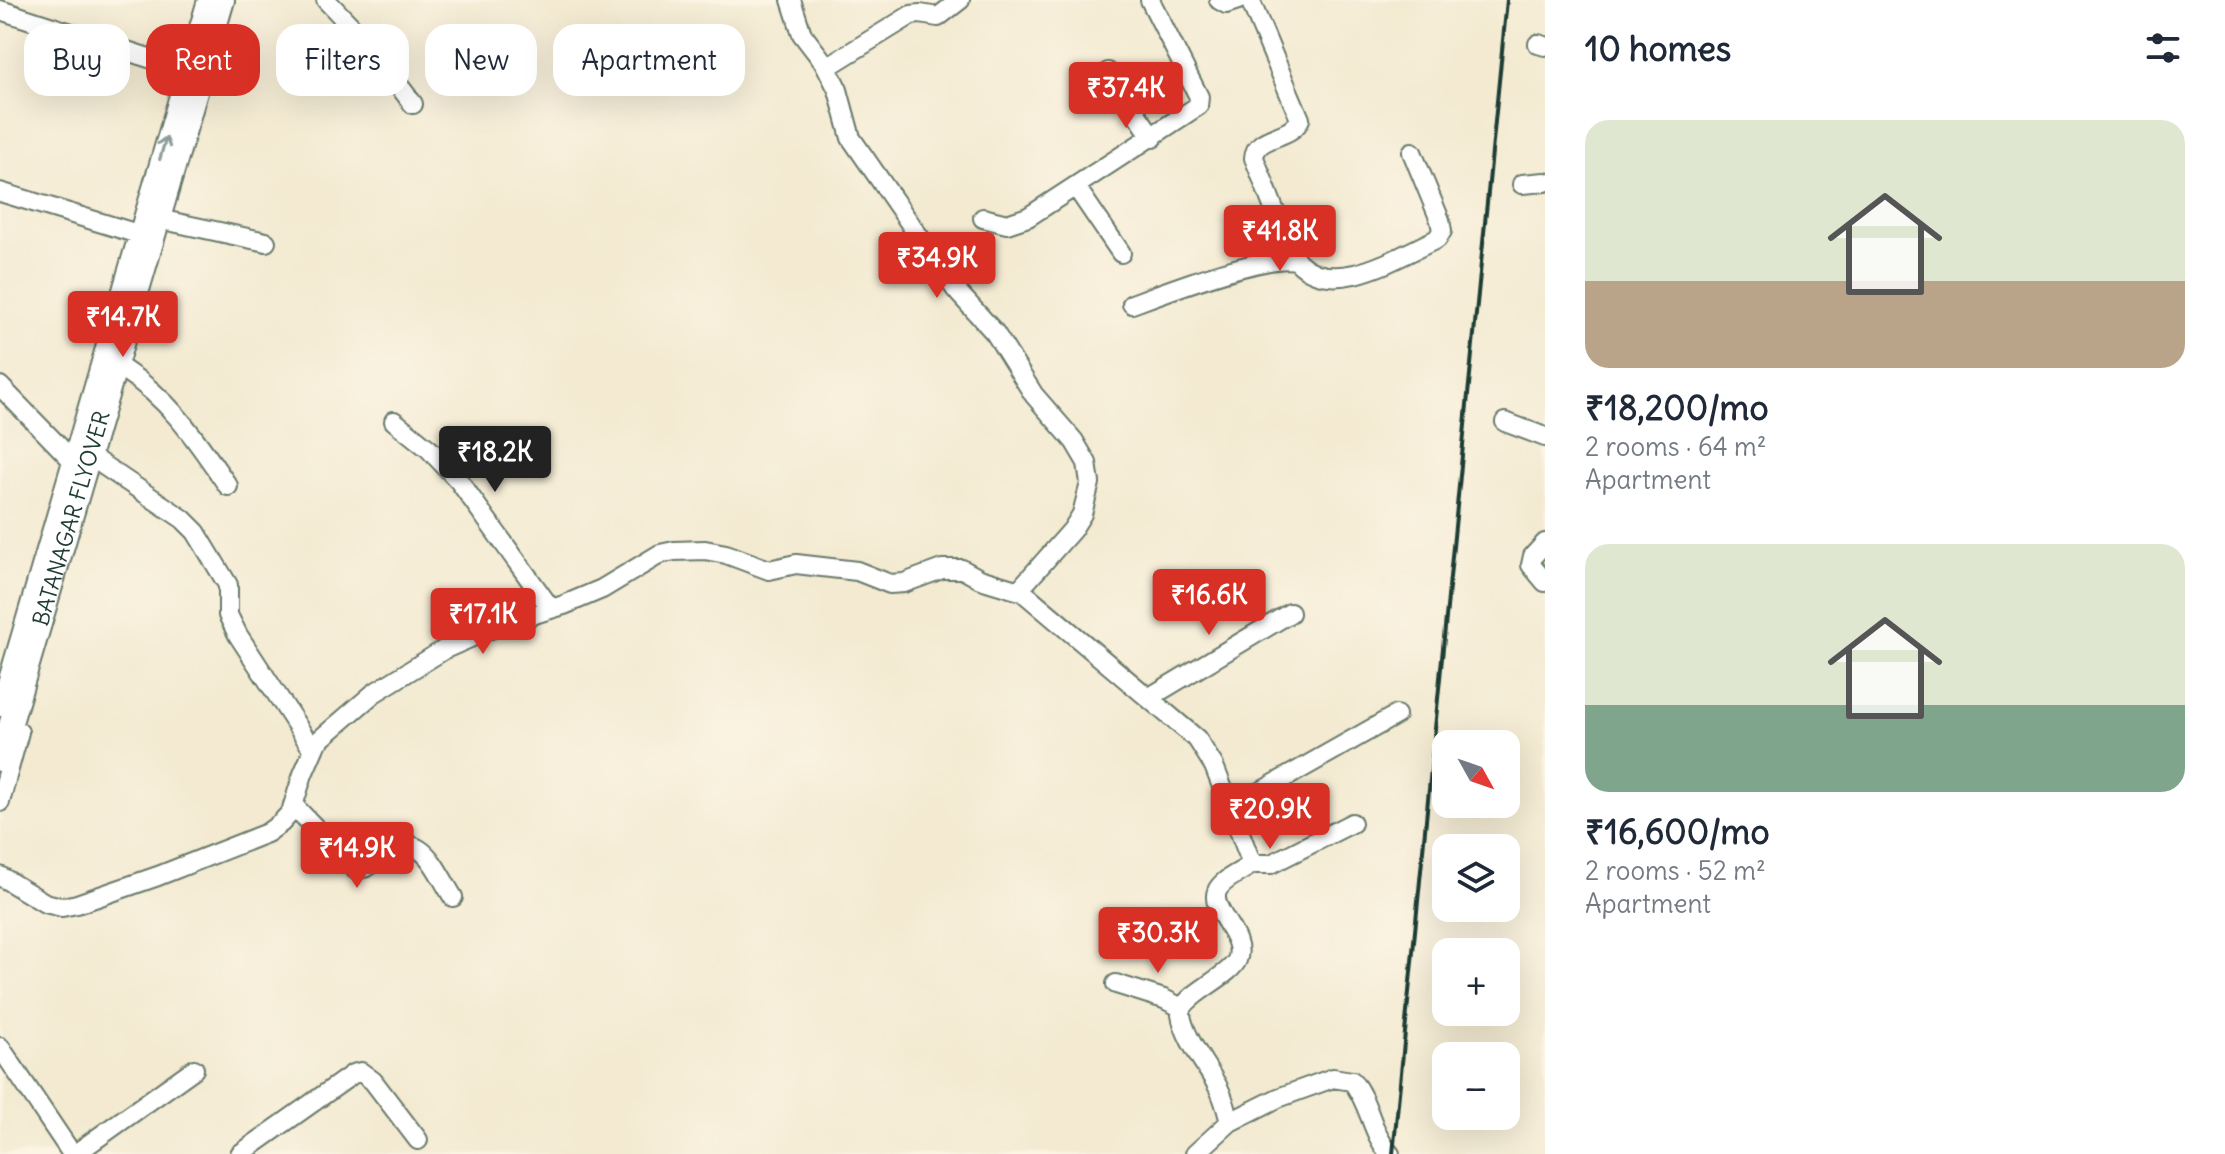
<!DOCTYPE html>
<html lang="en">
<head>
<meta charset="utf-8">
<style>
  :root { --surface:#fff; --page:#f6f6f7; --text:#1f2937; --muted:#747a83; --accent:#d93025 }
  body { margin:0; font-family:Delius,sans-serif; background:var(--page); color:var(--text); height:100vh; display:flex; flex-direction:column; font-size:30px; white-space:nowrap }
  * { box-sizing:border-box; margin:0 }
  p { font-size:26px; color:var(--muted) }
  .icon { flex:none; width:44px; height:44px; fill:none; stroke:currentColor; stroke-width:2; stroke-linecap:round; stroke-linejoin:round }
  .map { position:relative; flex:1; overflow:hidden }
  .side { display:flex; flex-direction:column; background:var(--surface); width:680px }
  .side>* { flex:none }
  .hud { position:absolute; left:24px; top:24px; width:760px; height:72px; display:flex; gap:16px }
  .needle { width:52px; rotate:130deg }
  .fabs { position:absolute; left:1432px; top:730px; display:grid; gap:16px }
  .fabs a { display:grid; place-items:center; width:88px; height:88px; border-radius:16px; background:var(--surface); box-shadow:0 8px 32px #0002; font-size:40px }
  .price { position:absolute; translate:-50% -68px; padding:0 18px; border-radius:8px; background:var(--accent); color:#fff; font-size:26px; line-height:52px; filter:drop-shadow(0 2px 4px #0008) }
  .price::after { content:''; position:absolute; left:50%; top:48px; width:24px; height:18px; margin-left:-12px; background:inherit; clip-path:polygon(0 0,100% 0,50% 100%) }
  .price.selected { background:#222; color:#fff }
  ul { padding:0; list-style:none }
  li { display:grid; align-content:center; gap:16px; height:424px; padding:0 40px }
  li span { display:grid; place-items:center; height:248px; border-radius:24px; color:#555 }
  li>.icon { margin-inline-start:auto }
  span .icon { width:144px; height:144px; fill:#fffc; stroke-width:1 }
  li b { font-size:34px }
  h2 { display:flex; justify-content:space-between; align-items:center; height:96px; padding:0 40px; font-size:34px }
  .pill { padding:0 28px; border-radius:24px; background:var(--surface); box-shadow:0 8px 32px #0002; font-size:28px; line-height:72px }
  .pill.selected { background:var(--accent); color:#fff }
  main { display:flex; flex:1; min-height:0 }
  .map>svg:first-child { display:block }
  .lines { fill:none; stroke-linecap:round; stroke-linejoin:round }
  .minor-casing { stroke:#697a6b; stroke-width:22 }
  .major-casing { stroke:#697a6b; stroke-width:26 }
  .minor { stroke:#fff; stroke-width:18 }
  .major { stroke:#fff; stroke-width:22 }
  .rail { stroke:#1f3d34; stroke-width:4 }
  .oneway { stroke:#8f9e9a }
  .labels { text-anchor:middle; stroke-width:6; stroke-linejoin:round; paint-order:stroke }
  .street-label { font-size:22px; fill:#1f3d34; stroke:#fcf5e5 }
</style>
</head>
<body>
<main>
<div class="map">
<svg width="1545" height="1154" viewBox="0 0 1545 1154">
  <rect width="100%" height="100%" fill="#fcf5e5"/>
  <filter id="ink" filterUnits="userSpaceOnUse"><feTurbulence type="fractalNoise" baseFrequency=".0125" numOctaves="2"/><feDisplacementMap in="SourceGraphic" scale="16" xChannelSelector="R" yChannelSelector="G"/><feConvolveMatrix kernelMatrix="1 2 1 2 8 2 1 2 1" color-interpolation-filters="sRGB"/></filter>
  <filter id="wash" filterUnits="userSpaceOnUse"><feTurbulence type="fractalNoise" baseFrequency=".006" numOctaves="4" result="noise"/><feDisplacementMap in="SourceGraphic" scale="32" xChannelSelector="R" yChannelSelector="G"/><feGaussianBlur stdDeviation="1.8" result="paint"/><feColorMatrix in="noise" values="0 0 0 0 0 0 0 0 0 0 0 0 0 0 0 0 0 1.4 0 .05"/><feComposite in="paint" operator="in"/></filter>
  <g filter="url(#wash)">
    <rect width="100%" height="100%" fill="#f3ead1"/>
  </g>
  <g filter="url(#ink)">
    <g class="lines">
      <defs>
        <path id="minor" d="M326,0l40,42 47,62
          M791,0l11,34 23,30 13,26 13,48 105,152 39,43 39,62 40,46 13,22 3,20 -8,31 -10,16 -53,60
          M1219,0l7,4 12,-4
          M1250,0l50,119c-8,21 -45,15 -46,39 9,20 34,93 44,104 37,37 102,-7 139,-23l5,-8 -2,-11 -28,-68
          M0,10l186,60
          M1538,44l7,2
          M827,67l84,-52 9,-1 18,3 22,-17
          M1108,72l45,66
          M1522,184l23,-2
          M1076,187l45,66
          M0,192l138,42
          M983,218l24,6 21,-7 170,-111 1,-9 -49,-97
          M168,221l98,21
          M1132,304c35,-13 131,-50 164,-44
          M124,370c48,31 72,70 104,116
          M0,386l72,74
          M394,421l35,28 30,32 92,128
          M1505,422l40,15
          M97,461l86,58 13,13 32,53v30l10,20 75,115
          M1545,543l-12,13 -2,9 14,17
          M1150,697l140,-84
          M0,707l207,-707
          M0,802l19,-70
          M293,805l62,64c13,0 17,-5 27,-13 39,-30 52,11 71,41
          M1230,809l166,-94
          M1252,864h19l81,-41
          M0,876l45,27 17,4 15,-3 81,-28 109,-43 14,-10 10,-11 12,-38 14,-32 57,-49 71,-44 57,-25 62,-19 38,-16 58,-35 14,-3 31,-1 21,4 43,16 27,-6 61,7 33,13 14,-1 38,-14h20l18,10 43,13 174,147 17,27 38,98c-10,8 -30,15 -35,27 -8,20 30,45 20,69 -8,18 -58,36 -56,55 4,24 26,51 37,72 6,11 9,24 12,35
          M1116,984l48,15 18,9
          M0,1047l72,107
          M75,1154l119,-85
          M240,1154l113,-80 8,-2 12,9 45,59
          M1195,1154l35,-32 48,-24 55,-20 19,3c18,22 19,52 38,73"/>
        <g id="major">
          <path id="s1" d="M0,760l223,-760"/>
        </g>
      </defs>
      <use href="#minor" class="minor-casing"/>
      <use href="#major" class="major-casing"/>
      <use href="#minor" class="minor"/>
      <use href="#major" class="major"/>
      <path class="rail" d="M1393,1154l114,-1154"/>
    </g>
    <defs><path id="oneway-shaft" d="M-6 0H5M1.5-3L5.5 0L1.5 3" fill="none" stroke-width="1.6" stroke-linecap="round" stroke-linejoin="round" transform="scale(2)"/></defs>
    <use class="oneway" href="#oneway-shaft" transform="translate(163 148) rotate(-74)"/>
  </g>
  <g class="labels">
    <g class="street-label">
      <text dy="8" stroke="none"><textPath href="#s1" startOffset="252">BATANAGAR FLYOVER</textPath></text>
    </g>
  </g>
</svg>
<div class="fabs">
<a><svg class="needle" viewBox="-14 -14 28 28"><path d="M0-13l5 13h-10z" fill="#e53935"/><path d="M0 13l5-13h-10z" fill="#747a83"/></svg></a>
<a><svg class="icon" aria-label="layers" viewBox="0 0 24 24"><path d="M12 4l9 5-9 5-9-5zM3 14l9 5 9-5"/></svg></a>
<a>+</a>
<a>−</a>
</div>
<b class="price" style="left:1126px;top:130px">₹37.4K</b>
<b class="price" style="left:1280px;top:273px">₹41.8K</b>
<b class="price" style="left:937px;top:300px">₹34.9K</b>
<b class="price" style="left:123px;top:359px">₹14.7K</b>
<b class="price selected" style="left:495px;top:494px">₹18.2K</b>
<b class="price" style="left:1209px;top:637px">₹16.6K</b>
<b class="price" style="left:483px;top:656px">₹17.1K</b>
<b class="price" style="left:1270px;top:851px">₹20.9K</b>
<b class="price" style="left:357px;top:890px">₹14.9K</b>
<b class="price" style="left:1158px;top:975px">₹30.3K</b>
<div class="hud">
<a class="pill">Buy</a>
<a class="pill selected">Rent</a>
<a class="pill">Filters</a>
<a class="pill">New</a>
<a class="pill">Apartment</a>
</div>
</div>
<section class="side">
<h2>10 homes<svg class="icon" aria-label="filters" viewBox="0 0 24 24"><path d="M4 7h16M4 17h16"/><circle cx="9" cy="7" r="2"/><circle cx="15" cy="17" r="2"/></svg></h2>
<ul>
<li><span style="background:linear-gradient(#dfe7d0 65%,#b9a48a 0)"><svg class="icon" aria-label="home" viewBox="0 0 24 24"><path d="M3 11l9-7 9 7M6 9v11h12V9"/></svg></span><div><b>₹18,200/mo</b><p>2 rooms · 64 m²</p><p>Apartment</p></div></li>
<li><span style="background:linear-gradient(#dfe7d0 65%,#7fa58c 0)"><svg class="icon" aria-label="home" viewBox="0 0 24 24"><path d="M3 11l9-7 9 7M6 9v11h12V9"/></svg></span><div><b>₹16,600/mo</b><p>2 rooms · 52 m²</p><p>Apartment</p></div></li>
</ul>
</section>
</main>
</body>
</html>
